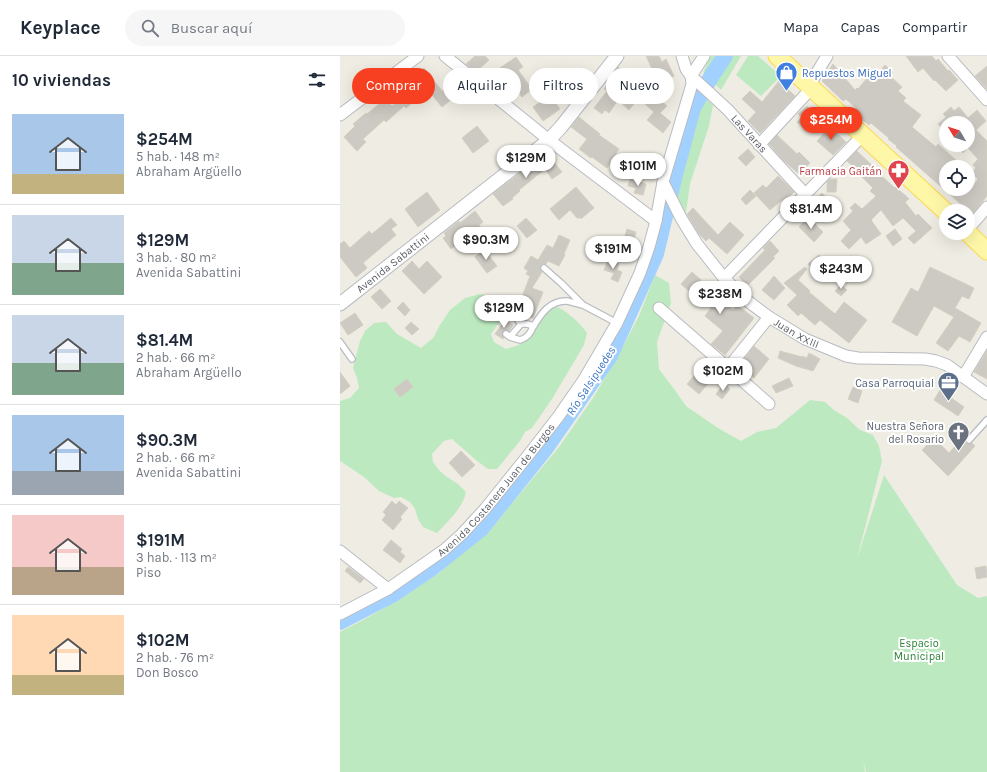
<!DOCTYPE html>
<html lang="es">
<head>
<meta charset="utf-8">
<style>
  :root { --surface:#fff; --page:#f6f6f7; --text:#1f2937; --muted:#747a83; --line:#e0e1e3; --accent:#f74021 }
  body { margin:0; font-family:Karla,sans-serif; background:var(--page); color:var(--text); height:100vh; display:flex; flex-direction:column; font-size:15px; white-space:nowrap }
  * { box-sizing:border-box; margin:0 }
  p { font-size:13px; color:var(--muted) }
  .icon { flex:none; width:22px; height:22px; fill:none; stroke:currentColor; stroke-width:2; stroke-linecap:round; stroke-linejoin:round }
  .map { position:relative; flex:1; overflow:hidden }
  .sheet { display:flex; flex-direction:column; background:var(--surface); width:340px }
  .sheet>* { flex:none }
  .top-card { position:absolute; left:12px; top:12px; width:380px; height:36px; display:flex; gap:8px }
  .needle { width:26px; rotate:309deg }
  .tools { position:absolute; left:599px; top:60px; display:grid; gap:8px }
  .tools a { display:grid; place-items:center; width:36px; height:36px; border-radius:50%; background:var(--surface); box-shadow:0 4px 16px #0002; font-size:20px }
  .price { position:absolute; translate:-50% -34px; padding:0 9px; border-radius:14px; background:#fff; color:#222; font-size:13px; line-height:26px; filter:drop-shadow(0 1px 2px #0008) }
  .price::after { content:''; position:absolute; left:50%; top:24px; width:12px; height:9px; margin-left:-6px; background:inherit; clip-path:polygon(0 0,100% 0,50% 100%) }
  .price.current { background:var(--accent); color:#fff }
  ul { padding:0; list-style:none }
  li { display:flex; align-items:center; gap:12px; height:100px; padding:0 12px }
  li+li { border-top:1px solid var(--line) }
  li span { display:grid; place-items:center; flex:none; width:112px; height:80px; border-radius:0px; color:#555 }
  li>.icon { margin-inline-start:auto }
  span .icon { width:48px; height:48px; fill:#fffc; stroke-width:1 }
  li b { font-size:17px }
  h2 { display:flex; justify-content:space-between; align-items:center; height:48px; padding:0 12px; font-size:17px }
  .chip { padding:0 14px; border-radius:18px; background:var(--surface); box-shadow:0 4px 16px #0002; font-size:14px; line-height:36px }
  .chip.current { background:var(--accent); color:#fff }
  header { display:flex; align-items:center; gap:24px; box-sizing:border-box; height:56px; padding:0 20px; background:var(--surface); border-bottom:1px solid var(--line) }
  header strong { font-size:19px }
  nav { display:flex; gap:22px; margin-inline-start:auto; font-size:14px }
  .search { width:280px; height:36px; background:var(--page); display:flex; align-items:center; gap:10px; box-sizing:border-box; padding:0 14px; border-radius:22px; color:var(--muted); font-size:15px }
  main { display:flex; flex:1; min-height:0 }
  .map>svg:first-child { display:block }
  .green { fill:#bde9c0 }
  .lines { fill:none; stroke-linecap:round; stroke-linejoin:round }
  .river { stroke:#a3d1ff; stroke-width:16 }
  .building { fill:#cccac2; stroke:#d4cfc1 }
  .service-casing { stroke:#b8bbc0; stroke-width:8 }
  .minor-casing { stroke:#b8bbc0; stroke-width:13 }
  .tertiary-casing { stroke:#b8bbc0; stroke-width:15 }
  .primary-casing { stroke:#fcd84e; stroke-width:19 }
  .service { stroke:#fff; stroke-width:5.5 }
  .minor { stroke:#fff; stroke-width:11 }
  .tertiary { stroke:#fff; stroke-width:13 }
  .primary { stroke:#fff7a8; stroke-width:17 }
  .labels { text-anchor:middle; stroke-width:4; stroke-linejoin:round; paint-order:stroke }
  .shop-label { font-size:11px; fill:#366cbe; stroke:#fff; text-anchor:start }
  .street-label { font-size:11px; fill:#5b5f65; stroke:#fff }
  .health-label { font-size:11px; fill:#be3a42; stroke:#fff; text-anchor:end }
  .service-label { font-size:11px; fill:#4e5e75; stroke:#fff; text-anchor:end }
  .worship-label { font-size:11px; fill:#5b616d; stroke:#fff; text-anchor:end }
  .park-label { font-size:11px; fill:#2d8237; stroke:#fff }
  .water-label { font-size:12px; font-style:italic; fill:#3973c3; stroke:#fff }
</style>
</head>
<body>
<header>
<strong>Keyplace</strong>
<div class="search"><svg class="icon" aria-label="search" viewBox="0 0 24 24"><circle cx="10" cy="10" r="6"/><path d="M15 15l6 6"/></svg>Buscar aquí</div>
<nav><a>Mapa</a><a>Capas</a><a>Compartir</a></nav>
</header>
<main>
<section class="sheet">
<h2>10 viviendas<svg class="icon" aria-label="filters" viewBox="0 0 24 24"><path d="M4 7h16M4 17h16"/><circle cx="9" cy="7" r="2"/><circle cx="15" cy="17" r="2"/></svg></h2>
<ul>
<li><span style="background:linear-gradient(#a9c7e8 75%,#c2b280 0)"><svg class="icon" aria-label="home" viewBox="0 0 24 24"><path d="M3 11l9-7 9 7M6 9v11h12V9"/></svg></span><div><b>$254M</b><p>5 hab. · 148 m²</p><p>Abraham Argüello</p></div></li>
<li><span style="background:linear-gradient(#c9d6e8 60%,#7fa58c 0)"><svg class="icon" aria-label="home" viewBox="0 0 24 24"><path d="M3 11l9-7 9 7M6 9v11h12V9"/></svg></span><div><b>$129M</b><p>3 hab. · 80 m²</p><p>Avenida Sabattini</p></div></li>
<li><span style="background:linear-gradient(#c9d6e8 60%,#7fa58c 0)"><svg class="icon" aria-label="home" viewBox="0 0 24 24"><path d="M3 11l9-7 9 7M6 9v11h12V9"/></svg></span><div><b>$81.4M</b><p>2 hab. · 66 m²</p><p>Abraham Argüello</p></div></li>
<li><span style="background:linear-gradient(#a9c7e8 70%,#9aa5b1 0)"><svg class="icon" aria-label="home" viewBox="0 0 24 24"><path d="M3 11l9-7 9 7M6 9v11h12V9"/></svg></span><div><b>$90.3M</b><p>2 hab. · 66 m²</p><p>Avenida Sabattini</p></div></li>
<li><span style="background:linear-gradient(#f6c9c9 65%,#b9a48a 0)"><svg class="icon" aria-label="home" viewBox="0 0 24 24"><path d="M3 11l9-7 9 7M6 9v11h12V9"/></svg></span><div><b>$191M</b><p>3 hab. · 113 m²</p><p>Piso</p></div></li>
<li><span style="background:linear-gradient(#ffd9b3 75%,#c2b280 0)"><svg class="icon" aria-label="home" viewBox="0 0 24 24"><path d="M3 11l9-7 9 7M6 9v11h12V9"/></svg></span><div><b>$102M</b><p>2 hab. · 76 m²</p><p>Don Bosco</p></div></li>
</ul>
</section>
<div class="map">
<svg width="647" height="716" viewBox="0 0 647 716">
  <rect width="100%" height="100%" fill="#efede3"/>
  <path class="green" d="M371,0h30l-20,34 -18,-18z
    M408,0h10l23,20 -20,20 -25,-21z
    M356,34l2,1 15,14 -4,21 -19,58 -4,29 -17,-33z
    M315,219l14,8 2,20 -14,39 2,27 15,20 12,17 32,22 23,13 16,-9 19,-4 34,-28 15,2 9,8 13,8 13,12 13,5 6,11 3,15 -25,98 27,-84 73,110 21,13 9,-2v176h-121l-3,-13 2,13h-525v-140l25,-13 38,-22 36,-24 56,-49 64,-77 34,-49 26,-44 20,-38z
    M140,238l10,3 14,10v8l-13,19 3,8 12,7c6,-2 12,-3 18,-7 12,-7 14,-24 25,-32 2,-2 6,-2 9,-3 12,7 21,15 29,26l-3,12 -32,54 -20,29 -7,4 -5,9 -23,28h-9l-11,-8 -25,-22 -8,2 -12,13 1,8 7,9 7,6 11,7 8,8c-3,16 -18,29 -29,41l-14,-6 -5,-8 -3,-10 -5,-7 -9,-5 -7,1 -15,-7 -15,-14 -24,-16v-60l10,-3 9,-10 -2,-10 -4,-10 7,-27 5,-10 9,-8 12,-1 11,12 24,14 12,-10 7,-13 10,-15 15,-12z"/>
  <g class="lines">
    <path class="river" d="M0,566l52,-27 40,-27 49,-39 65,-81 64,-92 46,-102 19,-79 18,-67 18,-31 14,-21"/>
  </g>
  <path class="building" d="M135,0h10l4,4 -13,12 -10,-8z
    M306,0h13l3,6 4,-3 8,17 -10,5 -2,-4 -5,2z
    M566,0h26l4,5 2,-2 10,12 1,-1 9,10 -12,11 -11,-11 -1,1 -11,-13 -5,4z
    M176,1l7,10 -5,3 14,19 -10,8 -15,-19 -5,4 -8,-10z
    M493,8l22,26 2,-2 1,1 10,-12 4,4 13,-16 8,7 -3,4 12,11 -4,4 8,7 -3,3 18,14 -9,12 24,20 2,-3 19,17h-1l6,6h-16v22h18l4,3 10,-13 -7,-6 5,-5 -3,-3 5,-6 -10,-11 -5,5 -7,-8h12v-4l4,-4 -2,-2 -2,2v-14h-22v10l-8,-9 8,-7 -3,-3 8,-7 3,4 5,-4 9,11 9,-8 9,11 -10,9 11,11v55l-15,18 -76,-67 1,-1 -9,-7 1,-1 -5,-4 -13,-11 -2,2 -15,-12 3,-4 -11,-10 -3,2 -21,-20z
    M647,10v23l-12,-13z
    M278,11l6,5 -7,9 -6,-4z
    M84,12l18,23 10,-8 5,7 -1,1 2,3 -16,13 -14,-17 -22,18 -2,-2 -18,16 -2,-2 -21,19 3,3 -9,9 -13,-14 11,-11 -2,-2 13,-11 1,1 18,-15 7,7 20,-15 -2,-3 9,-6 -4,-6z
    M271,23l26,21 -8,10 -11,-10 -9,13 -4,-3 -3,4 -8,-6 13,-17 -3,-2z
    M439,25l16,15 -35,37 -12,-12 8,-9 -14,-13 8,-8 12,11z
    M303,30l24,20 -7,7 11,9 -8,11 -16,-13 7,-8 -18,-16z
    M210,39l10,14 -17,12 -10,-14z
    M467,50l9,9 -12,13 -7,-6 5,-5 -4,-3z
    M239,61l21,17 -1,1 20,14 -12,19 -15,-11 -1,1 -12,-9 8,-10 -16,-12z
    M137,70l12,15 -16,12 -11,-15z
    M490,71l16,15 -13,13 -16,-14z
    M437,79l20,19 2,-2 11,11 -11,11 -16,-14 -14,-16z
    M408,93l7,8 -9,9 -8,-8z
    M517,95l21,20 -1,1 18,16v-1l11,9 3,3 -4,3 11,14 2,-2 14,14 -18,16 -6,-6 8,-7 -13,-13 -10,8 -12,-16 -10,10 10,14 -15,10 -5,-7 -12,12 -8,-8 10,-11 -8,-9 10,-10 -3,-3 5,-5 7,6 14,-13 -6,-5 3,-3 -14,-14 1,-2 -13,-11z
    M206,97l16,19 -10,7 -7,-10 -26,21 1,1 -8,7 1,1 -10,7 -10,-12 30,-23 3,4 11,-9 -2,-3z
    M287,106l11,9 -5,6 -11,-9z
    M438,120l16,16 -11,10 -1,-2 -12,10 -16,-17 9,-8 3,3z
    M290,123l16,5 -3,11 -9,-2 2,-5 -8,-2z
    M490,123h7l-1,13h-9v-10z
    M236,131l18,21 -12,10h-5l-7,-8 -11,10 -9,-11z
    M410,134l6,6 -10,9 -5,-6z
    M87,136l13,18 -22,17 -13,-18z
    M482,137l13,14 -6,5 -13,-13z
    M353,152l25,27 12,-13 14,13 -17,19 -18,-16 -3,3 -7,-7 -12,-20z
    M135,155l8,11 -4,3 1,2 -17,14 -1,-1 -11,9 -8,-11 3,-2 -2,-3 15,-12 1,2z
    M468,161l15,15 -9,10 -15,-15z
    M51,162l6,7 -6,4 5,6 -33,28 4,5 -11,9 -16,-20v-13l4,-3 6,7 19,-17 3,3z
    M186,162l11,12 -10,8 -10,-12z
    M287,173l9,3 -2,7 -9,-3z
    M555,173l7,10 -9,7 -7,-10z
    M219,179l11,5 -6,14 1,1 -6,11 -11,-5 -2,3h-4l-2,3v3l2,2 -10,16 11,4 -10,26 -14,-5v-4l6,-7v-3l-3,-2 8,-21 -4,-2 2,-3 -4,-3 7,-12 7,4 9,-15 6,3z
    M430,185l9,10 -6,6 2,1 -28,28 -8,-9 26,-27 -2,-2z
    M144,193l13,17 -10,7 -12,-16z
    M479,199l12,14 -11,9 -12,-14z
    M268,204l11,4 -2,6 5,2 -4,10 -7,-3 3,-6 -10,-3z
    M72,205l7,8 8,-8 15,16 -18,17 -22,-23z
    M465,211l2,2 -9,11 12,11 -1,1 26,22 9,-12 23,18 -18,23 -29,-23 -5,5 -14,-12 -3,3 -11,-11 10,-10 -13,-12z
    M590,211l44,21 -5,11 -7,-3 -7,12 26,15 -11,19 -11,-6 -11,15 -12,-8 18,-26 -20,-11 -17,30 -25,-14 19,-34 7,4z
    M352,216l9,8 -2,2 34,28 4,-5 17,13 -29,37 -14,-11 12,-13 -18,-15 6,-8 -20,-17 -1,1 -9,-8z
    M434,220l11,12 -11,12 -12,-10z
    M501,229l6,5 -6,6 -6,-5z
    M40,233l11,12 -9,8 -11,-12z
    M63,246l7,8 -5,6 -8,-8z
    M15,257l8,12 -15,10 -8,-12z
    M165,264l8,5 -4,6 -4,-1 -3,2v3l2,3 -1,1 -8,-5z
    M71,266l8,7 -7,6 -7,-7z
    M414,290l15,13 -15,19 -15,-12z
    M440,295l22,6v-1l5,2 2,-5 11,6 -7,12 -17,-5 -18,-8z
    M647,295v28l-13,-7z
    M361,312l12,10 -14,16 -12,-10z
    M0,316l10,14 -10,8z
    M449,322l4,8 -17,7 -4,-7z
    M67,323l6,8 -13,10 -6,-8z
    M384,328l6,5 -8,10 -6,-5z
    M513,331l9,4 -4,12 -10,-4z
    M600,334l24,17 -6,9 -24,-16z
    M624,380l2,1 -1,3 1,3 3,1 3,-1 3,3 -27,30 -26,-26 12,-12 15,15z
    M121,395l14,14 -13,12 -13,-14z
    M52,445l4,4 3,-4 9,7 -8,9 2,2 -9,11 -11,-10 4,-5 -3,-3z
    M51,484l11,9 -2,3 5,4 -5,7 -17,-13z
    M646,510l1,11 -10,2 -2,-11z
    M8,511l16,12 -4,4 -15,-12z"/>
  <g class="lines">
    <defs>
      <path id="service" d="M204,212l17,15 22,22 34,18
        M181,245c-12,7 -7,15 0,23
        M166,278l4,3 10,3c7,-2 10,-6 13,-13 8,-13 17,-27 34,-26 5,1 10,3 16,4
        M170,281l11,-13h6l7,2
        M0,286l12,17
        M629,384l18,-20"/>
      <g id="minor">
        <path d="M105,0l104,84 107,81"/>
        <path d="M608,0l39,44"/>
        <path id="s1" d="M351,20l22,20 15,14 77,84"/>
        <path d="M351,20l13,-20"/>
        <path d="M0,59l78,-59"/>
        <path d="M419,89l48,-52 6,-14 14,-23"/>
        <path id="s2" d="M323,126l18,36 16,26 27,34 13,13 12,11 20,15 36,22 41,17 12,2 67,1 11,2 11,4 40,29"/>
        <path d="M628,173l19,-22"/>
        <path d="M384,222l139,-143"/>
        <path d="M319,252l69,60"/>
        <path d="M623,321l24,-40"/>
        <path d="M429,348l-41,-36 41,-51"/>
        <path d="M0,495l48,38"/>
        <path id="s3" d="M0,558l48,-25 56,-39 18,-16 23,-25 45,-56 28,-36 25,-36 34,-58 23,-50 9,-26 7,-26 7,-39 29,-98 -1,-8 -5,-7 -4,-13"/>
      </g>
      <g id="tertiary">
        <path id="s4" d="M0,248l209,-164 12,-13 56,-71"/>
      </g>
      <path id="primary" d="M437,0l169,156
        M628,177l19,18"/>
    </defs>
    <use href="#service" class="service-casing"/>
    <use href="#minor" class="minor-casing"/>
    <use href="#tertiary" class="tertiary-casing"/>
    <use href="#primary" class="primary-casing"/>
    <use href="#service" class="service"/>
    <use href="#minor" class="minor"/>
    <use href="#tertiary" class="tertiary"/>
    <use href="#primary" class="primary"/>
  </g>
  <defs>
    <symbol id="shop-pin" viewBox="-11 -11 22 30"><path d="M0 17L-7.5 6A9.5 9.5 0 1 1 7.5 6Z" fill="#3f7fe0" stroke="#fff"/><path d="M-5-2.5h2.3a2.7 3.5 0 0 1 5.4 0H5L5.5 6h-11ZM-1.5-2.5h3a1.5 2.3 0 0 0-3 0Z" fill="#fff"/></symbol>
    <symbol id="pharmacy-pin" viewBox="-11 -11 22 30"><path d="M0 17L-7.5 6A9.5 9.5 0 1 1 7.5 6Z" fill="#e0444e" stroke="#fff"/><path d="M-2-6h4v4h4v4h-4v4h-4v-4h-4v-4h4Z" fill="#fff"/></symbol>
    <symbol id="office-pin" viewBox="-11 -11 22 30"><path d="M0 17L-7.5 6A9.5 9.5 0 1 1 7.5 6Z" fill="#5c6f8a" stroke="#fff"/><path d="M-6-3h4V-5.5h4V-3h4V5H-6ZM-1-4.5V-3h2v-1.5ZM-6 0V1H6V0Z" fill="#fff"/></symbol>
    <symbol id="church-pin" viewBox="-11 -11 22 30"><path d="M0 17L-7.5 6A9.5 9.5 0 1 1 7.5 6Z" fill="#6b7280" stroke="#fff"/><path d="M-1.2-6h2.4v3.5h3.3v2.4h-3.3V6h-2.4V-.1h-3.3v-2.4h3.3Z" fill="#fff"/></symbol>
  </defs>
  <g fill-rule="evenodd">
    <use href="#shop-pin" x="434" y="4" width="25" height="34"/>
    <use href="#pharmacy-pin" x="546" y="102" width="25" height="34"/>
    <use href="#office-pin" x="596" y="314" width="25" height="34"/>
    <use href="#church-pin" x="606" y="364" width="25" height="34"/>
  </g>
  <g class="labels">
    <g class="shop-label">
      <text x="462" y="21">Repuestos Miguel</text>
    </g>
    <g class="street-label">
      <text dy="4" stroke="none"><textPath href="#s1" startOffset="82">Las Varas</textPath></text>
      <text dy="4" stroke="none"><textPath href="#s4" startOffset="67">Avenida Sabattini</textPath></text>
      <text dy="4" stroke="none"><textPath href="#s2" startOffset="206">Juan XXIII</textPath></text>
      <text dy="4" stroke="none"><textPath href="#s3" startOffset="202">Avenida Costanera Juan de Burgos</textPath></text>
    </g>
    <g class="health-label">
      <text x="542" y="119">Farmacia Gaitán</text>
    </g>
    <g class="service-label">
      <text x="594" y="331">Casa Parroquial</text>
    </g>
    <g class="worship-label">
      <text x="604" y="374">Nuestra Señora<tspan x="604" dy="13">del Rosario</tspan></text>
    </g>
    <g class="park-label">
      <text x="579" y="591">Espacio<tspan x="579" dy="13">Municipal</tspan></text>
    </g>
    <g class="water-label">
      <text transform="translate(251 325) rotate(-57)" y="4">Río Salsipuedes</text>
    </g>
  </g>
</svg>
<div class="tools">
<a><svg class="needle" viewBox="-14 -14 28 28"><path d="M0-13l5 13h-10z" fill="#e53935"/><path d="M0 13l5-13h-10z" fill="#747a83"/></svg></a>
<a><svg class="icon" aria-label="locate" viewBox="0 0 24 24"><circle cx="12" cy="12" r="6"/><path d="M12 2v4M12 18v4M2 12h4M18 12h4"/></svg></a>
<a><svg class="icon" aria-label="layers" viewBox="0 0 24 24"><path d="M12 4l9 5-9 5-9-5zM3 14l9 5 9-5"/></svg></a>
</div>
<b class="price current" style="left:491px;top:85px">$254M</b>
<b class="price" style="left:186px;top:123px">$129M</b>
<b class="price" style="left:298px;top:131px">$101M</b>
<b class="price" style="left:471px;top:174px">$81.4M</b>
<b class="price" style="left:146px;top:205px">$90.3M</b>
<b class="price" style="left:273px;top:214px">$191M</b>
<b class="price" style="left:501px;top:234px">$243M</b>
<b class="price" style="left:380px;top:259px">$238M</b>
<b class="price" style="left:164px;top:273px">$129M</b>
<b class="price" style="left:383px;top:336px">$102M</b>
<div class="top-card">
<a class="chip current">Comprar</a>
<a class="chip">Alquilar</a>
<a class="chip">Filtros</a>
<a class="chip">Nuevo</a>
</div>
</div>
</main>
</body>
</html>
